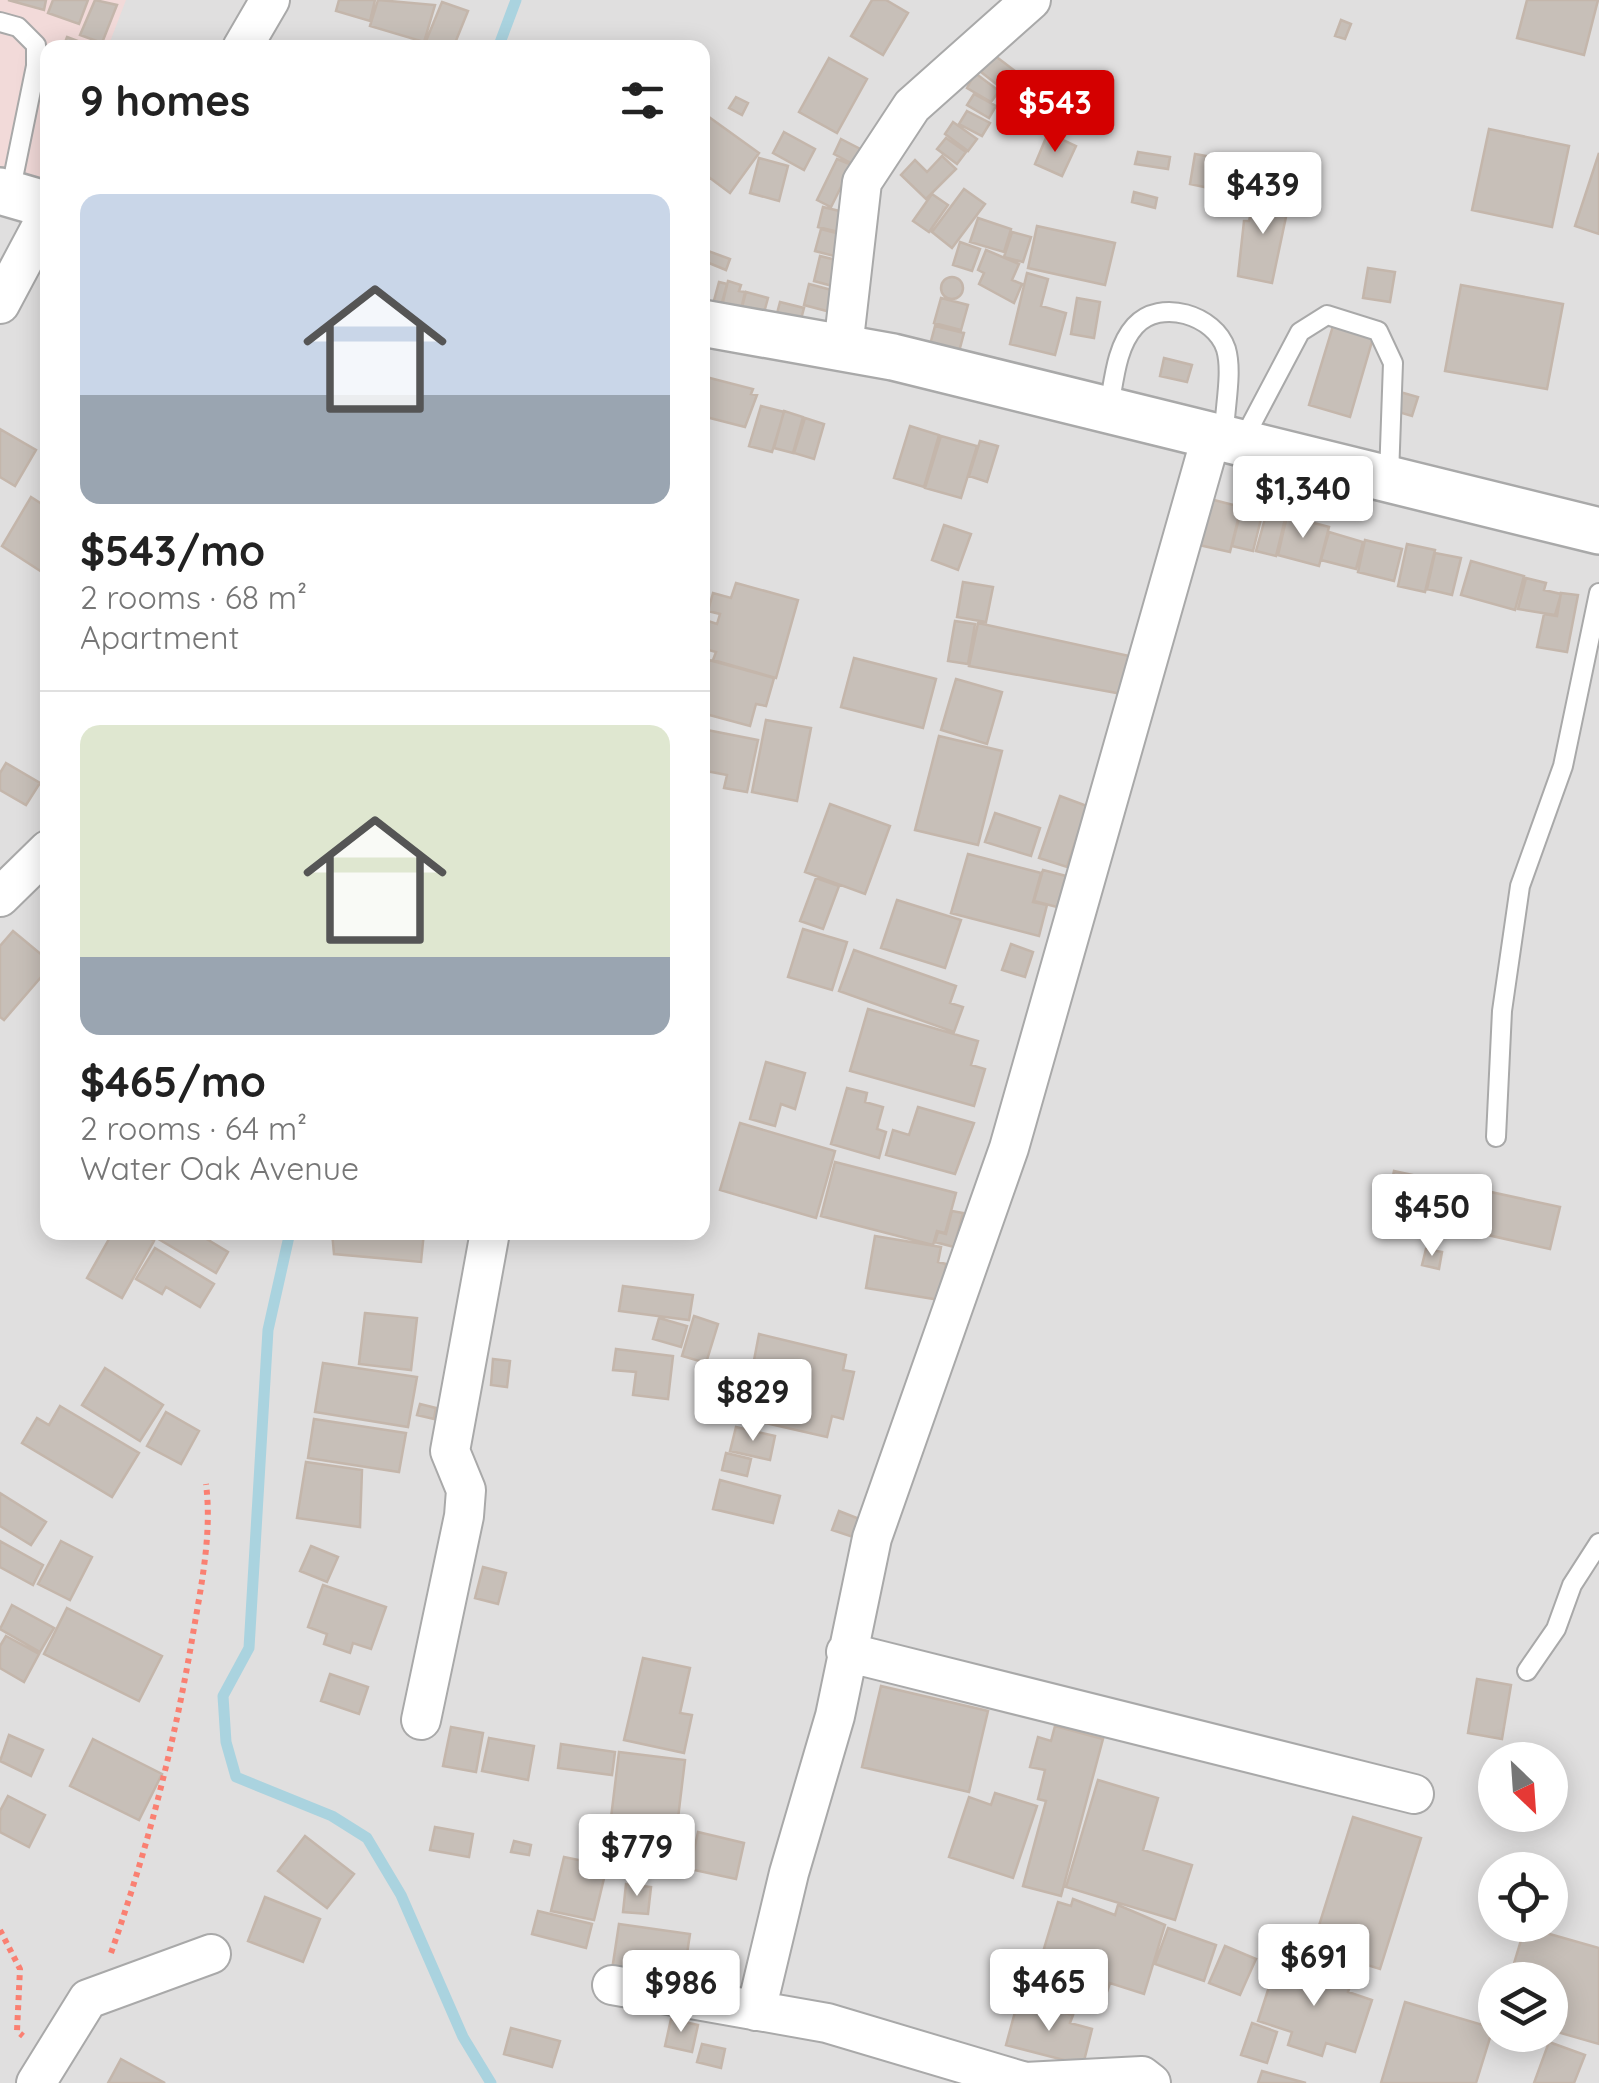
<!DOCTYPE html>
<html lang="en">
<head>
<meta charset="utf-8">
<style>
  :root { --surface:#fff; --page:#f6f6f6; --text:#222; --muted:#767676; --line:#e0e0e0; --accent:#d40000 }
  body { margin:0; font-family:Quicksand,sans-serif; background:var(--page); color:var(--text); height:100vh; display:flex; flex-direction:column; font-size:38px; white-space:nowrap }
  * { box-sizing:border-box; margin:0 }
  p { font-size:32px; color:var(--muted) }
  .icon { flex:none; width:55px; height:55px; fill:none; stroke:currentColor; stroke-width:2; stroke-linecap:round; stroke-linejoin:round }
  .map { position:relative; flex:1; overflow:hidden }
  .drawer { position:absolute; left:40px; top:40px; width:670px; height:1200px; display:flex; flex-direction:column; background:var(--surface); border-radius:20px; box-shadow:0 5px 25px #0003 }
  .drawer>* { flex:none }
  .needle { width:65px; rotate:155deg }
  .fabs { position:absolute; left:1478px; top:1742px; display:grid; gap:20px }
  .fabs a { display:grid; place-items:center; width:90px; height:90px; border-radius:50%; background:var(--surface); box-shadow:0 5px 25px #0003; font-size:50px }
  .price { position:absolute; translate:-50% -85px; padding:0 22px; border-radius:10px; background:#fff; color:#222; font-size:32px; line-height:65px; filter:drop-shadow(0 2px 5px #0008) }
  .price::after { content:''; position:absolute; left:50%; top:60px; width:30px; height:22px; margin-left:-15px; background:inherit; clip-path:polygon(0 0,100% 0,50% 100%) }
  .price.active { background:var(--accent); color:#fff }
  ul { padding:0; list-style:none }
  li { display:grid; align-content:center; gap:20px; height:530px; padding:0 40px }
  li+li { border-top:2px solid var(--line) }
  li span { display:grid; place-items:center; height:310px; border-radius:20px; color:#555 }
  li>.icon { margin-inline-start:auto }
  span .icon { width:180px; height:180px; fill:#fffc; stroke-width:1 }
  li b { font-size:42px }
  h2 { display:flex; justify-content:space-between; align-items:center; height:120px; padding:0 40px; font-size:42px }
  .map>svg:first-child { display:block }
  .residential { fill:#e0dfdf; fill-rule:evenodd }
  .commercial { fill:#f2dad9 }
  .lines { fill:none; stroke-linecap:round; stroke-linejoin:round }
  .stream { stroke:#aad3df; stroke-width:11 }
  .building { fill:#c7bfb8; stroke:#c4b6ab; stroke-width:2.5 }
  .service-casing { stroke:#a9a9a9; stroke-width:22 }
  .minor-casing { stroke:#a9a9a9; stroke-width:42 }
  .tertiary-casing { stroke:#a9a9a9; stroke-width:50 }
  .path { stroke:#fa8072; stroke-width:6; stroke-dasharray:5 5; stroke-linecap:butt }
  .service { stroke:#fff; stroke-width:18 }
  .minor { stroke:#fff; stroke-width:38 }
  .tertiary { stroke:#fff; stroke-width:45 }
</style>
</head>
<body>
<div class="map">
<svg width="1599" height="2083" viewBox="0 0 1599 2083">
  <rect width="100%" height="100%" fill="#f2efe9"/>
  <path class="residential" d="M0,0h1599v2083h-1599zM48,48h654v1184h-654zM1495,1760h55v55h-55zM1495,1870h55v55h-55zM1495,1980h55v55h-55z"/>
  <path class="commercial" d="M0,0h126l-18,47 -60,1 -1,145 -47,-12z"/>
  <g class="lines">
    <path class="stream" d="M498,48l18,-48
      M290,1232l-22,98 -19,318 -26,48 3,46 10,35 96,39 35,22 34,57 62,142 28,46"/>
  </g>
  <path class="building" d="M8,0h38l-2,10z
    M53,0h35l-9,24 -31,-11z
    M95,0l22,5 -15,38 -22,-8z
    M339,0h36l-5,21 -34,-10z
    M378,0l57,5 -11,37 -54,-16z
    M872,0h14l22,13 -25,42 -32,-19z
    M1527,0h71l-14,55 -67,-17z
    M442,2l26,9 -15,37 -27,-7z
    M1341,20l10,4 -6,15 -10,-3z
    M67,37l29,11h-33z
    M994,55l29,22 -14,17 -28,-22z
    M829,58l38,21 -30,54 -38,-21z
    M975,73l24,18 -8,11 -24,-14z
    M974,94l22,12 -7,12 -22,-13z
    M736,97l12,6 -6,12 -13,-7z
    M967,111l23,12 -8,13 -23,-12z
    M702,112l57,41 -29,40 -20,-15 -4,5 -4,-2z
    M953,122l24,17 -9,12 -23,-17z
    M1489,129l80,17 -17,81 -80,-17z
    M784,132l31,17 -11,21 -31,-17z
    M1048,133l28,13 -14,30 -27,-12z
    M946,138l20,14 -9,12 -20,-15z
    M841,139l31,16 -8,15 -30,-16z
    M1138,152l32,5 -2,12 -33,-5z
    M1599,153v81l-24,-8z
    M1195,154l34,6 -6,31 -33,-7z
    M942,156l14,13 -30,30 -25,-24 14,-15 12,12z
    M759,158l29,8 -9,35 -29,-8z
    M837,159l15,6 -21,42 -14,-7z
    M1268,175l22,5 -3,14 -22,-4z
    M964,189l21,15 -33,44 -20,-16z
    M1134,192l23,6 -2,10 -23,-6z
    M1256,192l34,6 -18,85 -34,-7 6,-55h5z
    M932,194l16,11 -19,27 -16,-11z
    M823,207l29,7 -5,20 -29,-7z
    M978,218l33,11 -7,23 -34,-10z
    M1037,226l78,17 -10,42 -77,-17z
    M821,229l23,6 -6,22 -23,-6z
    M1012,232l19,5 -8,25 -19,-5z
    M960,242l20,7 -8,22 -19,-6z
    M986,250l33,14 -7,16 10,4 -8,19 -35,-19 5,-11 -6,-3z
    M708,251l22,8 -4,11 -22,-9z
    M820,256l24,6 -8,25 -22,-6z
    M1368,268l27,4 -5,30 -27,-4z
    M1027,273l21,6 -7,27 25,7 -11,42 -45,-11z
    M941 288a11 11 0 1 1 22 0a11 11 0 1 1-22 0Z
    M728,281l13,4 -2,6 6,1 -5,22 -19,-4z
    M719,282l8,2 -6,22 -8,-2z
    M809,284l30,8 -5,21 -30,-8z
    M1461,285l102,19 -16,85 -102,-18z
    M746,292l22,6 -6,22 -22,-5z
    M941,298l27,7 -7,25 -27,-7z
    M1077,298l23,4 -6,36 -23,-4z
    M780,302l24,6 -5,19 -24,-6z
    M935,326l29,7 -8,30 -29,-7z
    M1333,326l40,12 -23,79 -41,-12z
    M1164,358l28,7 -5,17 -27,-6z
    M702,376l51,13 -2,5 6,1 -12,32 -43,-11z
    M1400,392l18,5 -6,19 -17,-5z
    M761,406l23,6 -12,40 -23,-6z
    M784,411l19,6 -10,36 -19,-5z
    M805,418l19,6 -10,35 -20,-6z
    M910,426l29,9 -15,52 -30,-9z
    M0,429l36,21 -21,36 -15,-9z
    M941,436l36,10 -16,52 -36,-10z
    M980,441l18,5 -11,36 -18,-6z
    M31,497l17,11v68l-46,-30z
    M1210,499l31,8 -11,45 -31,-7z
    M1241,510l21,5 -9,36 -21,-5z
    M1266,515l19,4 -9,37 -20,-5z
    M1287,516l42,11 -10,39 -41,-11z
    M944,525l27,9 -13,36 -26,-10z
    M1329,532l34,10 -7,27 -35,-9z
    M1365,540l37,9 -8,32 -36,-9z
    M1407,544l28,6 -10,42 -27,-6z
    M1435,553l26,5 -9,37 -25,-6z
    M1471,561l53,15 -9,34 -54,-15z
    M1526,578l20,5 -2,7 17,4 -6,21 -37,-6z
    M963,582l30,5 -7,35 -29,-5z
    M736,583l62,17 -22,78 -63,-18 3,-8 -14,-4 3,-28 12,4 3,-10 -12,-3 5,-18 18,5z
    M1561,593l17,2 -11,57 -30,-5 7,-33 13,2z
    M955,621l20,3 -7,40 -20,-3z
    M978,623l151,33 -7,38 -153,-28z
    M854,658l82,21 -13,49 -82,-21z
    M709,660l65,18 -8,28 -10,-2 -6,22 -48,-13v-29z
    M956,679l46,13 -15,52 -46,-14z
    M766,720l45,8 -14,73 -45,-9z
    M702,729l56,11 -11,52 -23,-4 3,-13 -21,-4 -4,12z
    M939,736l63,15 -24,94 -63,-15z
    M6,763l34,20 -14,22 -26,-15v-17z
    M1060,796l27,10 -20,61 -28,-9z
    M830,804l60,22 -25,68 -60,-22z
    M995,813l45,15 -9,28 -46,-14z
    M968,854l73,19 -8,29 14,3 -8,31 -88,-23z
    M1043,870l23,6 -9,31 -23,-6z
    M816,878l23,8 -16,43 -23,-8z
    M897,900l64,20 -16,48 -64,-20z
    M803,929l44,13 -15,48 -44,-13z
    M13,931l35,29v9l-44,51 -4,-3v-71z
    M1011,944l22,8 -8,25 -23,-7z
    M854,950l102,36 -6,17 13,4 -9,25 -115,-41z
    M868,1009l110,32 -7,24 14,4 -11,37 -124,-35z
    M766,1062l39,11 -10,36 -14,-5 -6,22 -25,-7z
    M847,1088l20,5 -2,9 18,5 -6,22 9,3 -7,26 -48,-14z
    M918,1107l56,16 -19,51 -69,-19 7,-25 16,5z
    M740,1123l95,28 -19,67 -96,-28z
    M835,1162l121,31 -11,40 -8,-2 -4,14 -112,-29z
    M1394,1171l166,36 -10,42 -165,-37z
    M952,1211l11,2 -9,34 -19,-5 3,-10 8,2z
    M113,1232h27l14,9 -32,57 -35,-20z
    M157,1232h38l33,20 -12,21 -61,-36z
    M332,1232h92l-3,30 -87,-8z
    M875,1236l66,11 -3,15 8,2 -6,36 -74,-12z
    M155,1248l59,36 -14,23 -34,-20 -4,7 -26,-15z
    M1426,1249l16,3 -3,17 -17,-4z
    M623,1286l70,9 -4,25 -70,-9z
    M365,1313l52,5 -6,52 -52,-6z
    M694,1316l24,8 -12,39 -24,-7z
    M659,1318l28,8 -6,21 -28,-8z
    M759,1334l87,21 -3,15 11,2 -11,47 -11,-3 -5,21 -84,-19z
    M616,1349l57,7 -5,43 -35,-4 3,-23 -23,-2z
    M493,1359l17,2 -3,26 -16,-2z
    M323,1363l94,14 -9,50 -93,-15z
    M105,1368l58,37 -23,36 -58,-36z
    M420,1404l16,4 -2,11 -17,-4z
    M60,1406l79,47 -27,44 -90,-54 15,-25 12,7z
    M166,1412l33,19 -18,33 -34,-18z
    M314,1419l92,14 -7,39 -91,-14z
    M736,1427l39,9 -5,24 -40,-9z
    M726,1453l25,6 -4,17 -25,-6z
    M306,1462l56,8 -2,57 -63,-9z
    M720,1480l60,16 -7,27 -60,-14z
    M0,1493l46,29 -15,23 -31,-19z
    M839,1511l23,9 -6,18 -24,-8z
    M0,1541l43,24 -10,20 -33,-18z
    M61,1541l31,16 -22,43 -32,-16z
    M311,1546l27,11 -11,25 -27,-11z
    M483,1567l23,6 -8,31 -23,-6z
    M323,1585l63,22 -15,42 -18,-6 -3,10 -26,-9 3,-10 -19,-7z
    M12,1605l42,23 -14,24 -40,-23z
    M67,1608l95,48 -23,45 -95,-47z
    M6,1636l33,18 -15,28 -24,-14v-22z
    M643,1658l47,10 -10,45 12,2 -8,38 -60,-13z
    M330,1674l38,13 -9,27 -38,-13z
    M1477,1679l34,6 -9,54 -34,-6z
    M881,1686l107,25 -19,81 -107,-25z
    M1055,1726l48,13 -42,157 -38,-10 23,-85 -8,-2 7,-29 -15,-3 8,-30 13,4z
    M451,1727l32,6 -7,39 -33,-6z
    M9,1735l34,15 -12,26 -31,-15z
    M489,1738l45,8 -6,34 -46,-9z
    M93,1739l69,35 -23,46 -69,-34z
    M561,1744l54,8 -3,23 -54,-7z
    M619,1752l66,8 -9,75 -66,-9z
    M1098,1780l60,18 -15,52 49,15 -17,55 -109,-33z
    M995,1793l42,13 -24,72 -64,-21 20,-60 22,8z
    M8,1796l37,19 -16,32 -29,-15v-21z
    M1353,1817l68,21 -41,131 -68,-21z
    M435,1827l38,7 -4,23 -39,-7z
    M698,1832l46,11 -8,36 -46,-10z
    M305,1836l49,38 -27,34 -49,-37z
    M514,1841l17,4 -2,10 -18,-3z
    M564,1857l43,9 -13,54 -43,-9z
    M626,1884l25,3 -3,27 -25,-2z
    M265,1897l55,22 -17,43 -55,-21z
    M1073,1899l42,16 3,-10 47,20 -21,69 -34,-11 -3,9 -34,-10 3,-9 -36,-11 18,-60 13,4z
    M538,1911l54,13 -6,24 -54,-14z
    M619,1924l71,10 -7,46 -71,-10z
    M1525,1927l74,21v96l-42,-12 3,-10 -10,-3v-39h-41z
    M1168,1928l48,17 -12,36 -49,-17z
    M1225,1946l31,13 -16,36 -31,-12z
    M1278,1959l73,24 -3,9 24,8 -17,52 -29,-9 -4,13 -34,-11 4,-13 -34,-11z
    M1032,1963l22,6 -4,10 -22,-6z
    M1018,2001l55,14 -3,8 22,6 -9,36 -77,-20z
    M1405,2002l88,26 -17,55h-95z
    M671,2019l27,6 -6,27 -27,-6z
    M1252,2023l25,9 -10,31 -26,-8z
    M511,2028l49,13 -8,26 -48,-13z
    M1549,2042l36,13 -11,28h-40z
    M702,2044l23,5 -4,19 -24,-6z
    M121,2059l44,24h-57z
    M1262,2071l44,12h-48z"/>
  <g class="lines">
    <defs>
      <path id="service" d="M0,22l18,5 18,18v21l-26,127
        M1109,407c5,-26 7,-60 26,-81 25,-28 80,-11 91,23 7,24 -2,61 -2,87
        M1243,440l57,-108 27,-17 51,16 15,32 -4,113
        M1496,1137l6,-126 18,-125 43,-120 36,-173
        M1527,1671l29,-42 16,-44 27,-42"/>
      <path id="minor" d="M242,48l28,-48
        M0,304l48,-90
        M843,348l19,-166 50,-76 119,-106
        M0,897l48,-47
        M846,1652l568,142
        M421,1720l43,-204 2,-26 -16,-39 40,-219
        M612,1985l215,38 198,59 117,-6 9,7
        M756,2011l33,-138 46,-157 37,-178 137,-390 203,-714
        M36,2083l52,-84 123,-45"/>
      <path id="tertiary" d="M0,191l48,14
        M702,323l191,34 706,174"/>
    </defs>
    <use href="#service" class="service-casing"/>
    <use href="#minor" class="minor-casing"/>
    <use href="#tertiary" class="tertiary-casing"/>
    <path class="path" d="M0,1930l20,39 -3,62 6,5
      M111,1953c38,-109 64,-211 83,-325 8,-46 18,-97 12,-144"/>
    <use href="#service" class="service"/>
    <use href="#minor" class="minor"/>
    <use href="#tertiary" class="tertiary"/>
  </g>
</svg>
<div class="fabs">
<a><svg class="needle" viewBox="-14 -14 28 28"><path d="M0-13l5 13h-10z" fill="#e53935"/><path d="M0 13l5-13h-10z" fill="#767676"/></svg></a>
<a><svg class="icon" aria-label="locate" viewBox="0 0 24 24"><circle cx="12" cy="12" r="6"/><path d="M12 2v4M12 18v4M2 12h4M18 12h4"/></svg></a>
<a><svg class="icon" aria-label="layers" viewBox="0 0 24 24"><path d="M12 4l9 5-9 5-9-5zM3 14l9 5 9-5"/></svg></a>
</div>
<b class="price active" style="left:1055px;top:155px">$543</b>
<b class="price" style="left:1263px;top:237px">$439</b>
<b class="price" style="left:1303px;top:541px">$1,340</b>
<b class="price" style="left:1432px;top:1259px">$450</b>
<b class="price" style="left:753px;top:1444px">$829</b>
<b class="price" style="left:637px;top:1899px">$779</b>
<b class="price" style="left:1314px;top:2009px">$691</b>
<b class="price" style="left:1049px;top:2034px">$465</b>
<b class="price" style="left:681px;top:2035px">$986</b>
<section class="drawer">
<h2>9 homes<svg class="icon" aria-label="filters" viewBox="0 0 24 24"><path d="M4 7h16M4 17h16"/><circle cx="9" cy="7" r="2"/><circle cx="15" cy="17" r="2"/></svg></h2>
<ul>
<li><span style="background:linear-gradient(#c9d6e8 65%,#9aa5b1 0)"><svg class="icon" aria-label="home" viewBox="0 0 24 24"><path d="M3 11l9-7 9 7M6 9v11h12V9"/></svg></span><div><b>$543/mo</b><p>2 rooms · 68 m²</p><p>Apartment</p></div></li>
<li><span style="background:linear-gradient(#dfe7d0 75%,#9aa5b1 0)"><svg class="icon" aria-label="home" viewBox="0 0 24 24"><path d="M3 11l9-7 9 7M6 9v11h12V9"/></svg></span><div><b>$465/mo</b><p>2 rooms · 64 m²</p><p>Water Oak Avenue</p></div></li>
</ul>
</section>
</div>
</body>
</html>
